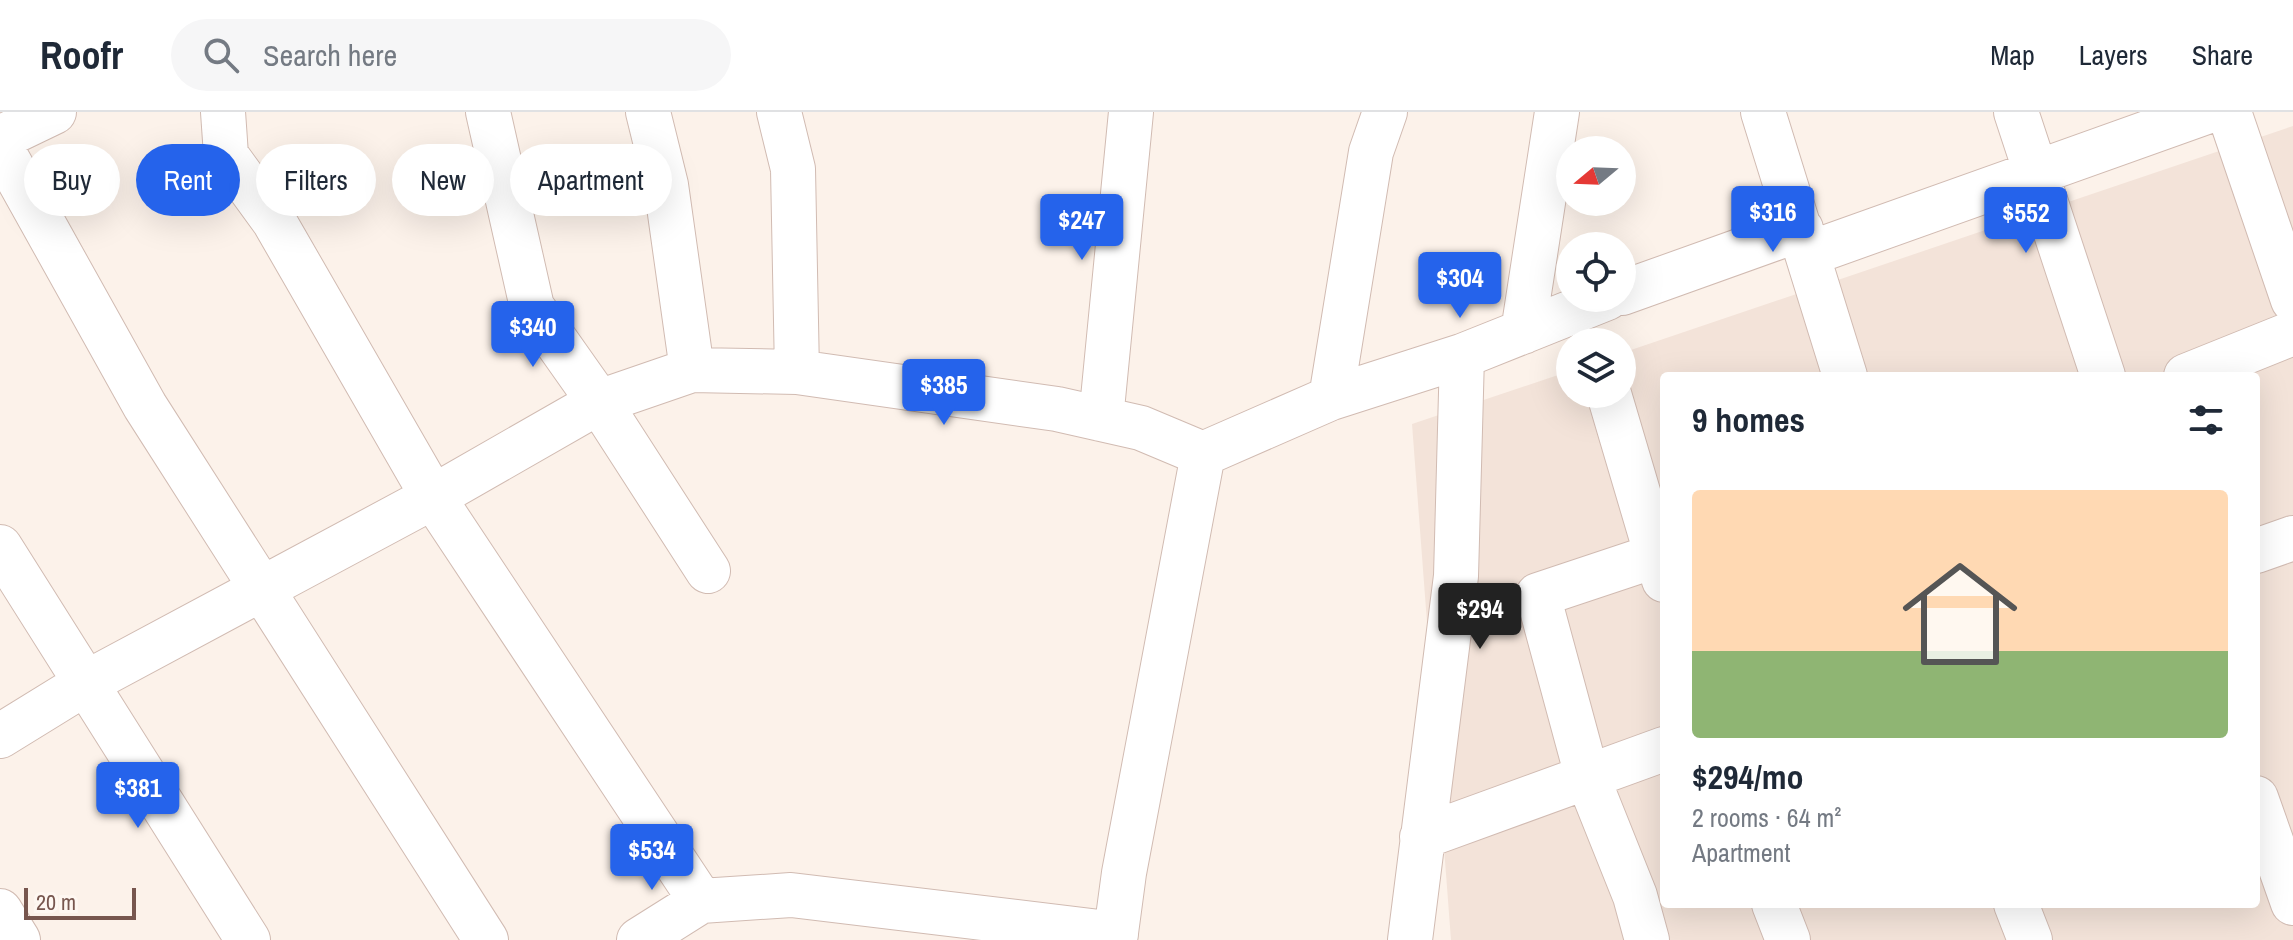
<!DOCTYPE html>
<html lang="en">
<head>
<meta charset="utf-8">
<style>
  :root { --surface:#fff; --page:#f6f6f7; --text:#1f2937; --muted:#747a83; --line:#e0e1e3; --accent:#2563eb }
  body { margin:0; font-family:"Archivo Narrow",sans-serif; background:var(--page); color:var(--text); height:100vh; display:flex; flex-direction:column; font-size:30px; white-space:nowrap }
  * { box-sizing:border-box; margin:0 }
  p { font-size:26px; color:var(--muted) }
  .icon { flex:none; width:44px; height:44px; fill:none; stroke:currentColor; stroke-width:2; stroke-linecap:round; stroke-linejoin:round }
  .map { position:relative; flex:1; overflow:hidden }
  .side { position:absolute; left:1660px; top:260px; width:600px; height:536px; display:flex; flex-direction:column; background:var(--surface); border-radius:8px; box-shadow:0 8px 32px #0002 }
  .side>* { flex:none }
  .banner { position:absolute; left:24px; top:32px; width:760px; height:72px; display:flex; gap:16px }
  .needle { width:52px; rotate:251deg }
  .fabs { position:absolute; left:1556px; top:24px; display:grid; gap:16px }
  .fabs a { display:grid; place-items:center; width:80px; height:80px; border-radius:50%; background:var(--surface); box-shadow:0 8px 32px #0002; font-size:40px }
  .scale { position:absolute; left:24px; bottom:20px; width:112px; box-sizing:border-box; padding-left:8px; border:4px solid #77564e; border-top:0; font-size:22px; line-height:28px; white-space:nowrap; color:#77564e; -webkit-text-stroke:6px #fef7f1; paint-order:stroke }
  .price { position:absolute; translate:-50% -68px; padding:0 18px; border-radius:8px; background:var(--accent); color:#fff; font-size:26px; line-height:52px; filter:drop-shadow(0 2px 4px #0008) }
  .price::after { content:''; position:absolute; left:50%; top:48px; width:24px; height:18px; margin-left:-12px; background:inherit; clip-path:polygon(0 0,100% 0,50% 100%) }
  .price.selected { background:#222; color:#fff }
  ul { padding:0; list-style:none }
  li { display:grid; align-content:center; gap:16px; height:424px; padding:0 32px }
  li+li { border-top:2px solid var(--line) }
  li span { display:grid; place-items:center; height:248px; border-radius:8px; color:#555 }
  li>.icon { margin-inline-start:auto }
  span .icon { width:144px; height:144px; fill:#fffc; stroke-width:1 }
  li b { font-size:34px }
  h2 { display:flex; justify-content:space-between; align-items:center; height:96px; padding:0 32px; font-size:34px }
  .pill { padding:0 28px; border-radius:36px; background:var(--surface); box-shadow:0 8px 32px #0002; font-size:28px; line-height:72px }
  .pill.selected { background:var(--accent); color:#fff }
  header { display:flex; align-items:center; gap:48px; box-sizing:border-box; height:112px; padding:0 40px; background:var(--surface); border-bottom:2px solid var(--line) }
  header strong { font-size:38px }
  nav { display:flex; gap:44px; margin-inline-start:auto; font-size:28px }
  .search { width:560px; height:72px; background:var(--page); display:flex; align-items:center; gap:20px; box-sizing:border-box; padding:0 28px; border-radius:44px; color:var(--muted); font-size:30px }
  .map>svg:first-child { display:block }
  .residential { fill:#f3e3d9; fill-rule:evenodd }
  .lines { fill:none; stroke-linecap:round; stroke-linejoin:round }
  .minor-casing { stroke:#d1bbb2; stroke-width:46 }
  .minor { stroke:#fff; stroke-width:44 }
</style>
</head>
<body>
<header>
<strong>Roofr</strong>
<div class="search"><svg class="icon" aria-label="search" viewBox="0 0 24 24"><circle cx="10" cy="10" r="6"/><path d="M15 15l6 6"/></svg>Search here</div>
<nav><a>Map</a><a>Layers</a><a>Share</a></nav>
</header>
<div class="map">
<svg width="2293" height="828" viewBox="0 0 2293 828">
  <rect width="100%" height="100%" fill="#fcf2ea"/>
  <path class="residential" d="M2293,14v814h-842l-39,-516 158,-53v23h52v-41zM1664,264h592v528h-592z"/>
  <g class="lines">
    <defs>
      <path id="minor" d="M223,0l3,43 48,66 159,276 268,404
        M488,0l44,195 67,95 109,169
        M648,0l18,73 26,185
        M779,0l14,57 4,203
        M1763,0l82,264
        M2016,0l87,264
        M2229,0l64,188
        M0,26l54,-26
        M0,34l145,260 341,534
        M1808,142l398,-142
        M1622,181l179,-64
        M1523,220l34,-220
        M2186,264l107,-43
        M1609,282l55,186
        M1331,286l131,-42 145,-58
        M1101,307l30,-307
        M0,435l248,393
        M2256,439l37,-13
        M0,624l86,-53 347,-186 166,-95 93,-32 105,2 260,37 84,19 62,26
        M2256,686l37,105
        M1422,725l242,-88
        M1774,792l14,36
        M2016,792l14,36
        M0,799l18,29
        M639,828l62,-39 90,-6 325,39
        M1115,828l9,-67 79,-419 128,-56 40,-246 14,-40
        M1410,828l46,-364 6,-220
        M1647,828l-12,-44 -48,-120 -49,-181 126,-42"/>
    </defs>
    <use href="#minor" class="minor-casing"/>
    <use href="#minor" class="minor"/>
  </g>
</svg>
<div class="fabs">
<a><svg class="needle" viewBox="-14 -14 28 28"><path d="M0-13l5 13h-10z" fill="#e53935"/><path d="M0 13l5-13h-10z" fill="#747a83"/></svg></a>
<a><svg class="icon" aria-label="locate" viewBox="0 0 24 24"><circle cx="12" cy="12" r="6"/><path d="M12 2v4M12 18v4M2 12h4M18 12h4"/></svg></a>
<a><svg class="icon" aria-label="layers" viewBox="0 0 24 24"><path d="M12 4l9 5-9 5-9-5zM3 14l9 5 9-5"/></svg></a>
</div>
<div class="scale">20 m</div>
<b class="price" style="left:1773px;top:142px">$316</b>
<b class="price" style="left:2026px;top:143px">$552</b>
<b class="price" style="left:1082px;top:150px">$247</b>
<b class="price" style="left:1460px;top:208px">$304</b>
<b class="price" style="left:533px;top:257px">$340</b>
<b class="price" style="left:944px;top:315px">$385</b>
<b class="price selected" style="left:1480px;top:539px">$294</b>
<b class="price" style="left:138px;top:718px">$381</b>
<b class="price" style="left:652px;top:780px">$534</b>
<div class="banner">
<a class="pill">Buy</a>
<a class="pill selected">Rent</a>
<a class="pill">Filters</a>
<a class="pill">New</a>
<a class="pill">Apartment</a>
</div>
<section class="side">
<h2>9 homes<svg class="icon" aria-label="filters" viewBox="0 0 24 24"><path d="M4 7h16M4 17h16"/><circle cx="9" cy="7" r="2"/><circle cx="15" cy="17" r="2"/></svg></h2>
<ul>
<li><span style="background:linear-gradient(#ffd9b3 65%,#8fb573 0)"><svg class="icon" aria-label="home" viewBox="0 0 24 24"><path d="M3 11l9-7 9 7M6 9v11h12V9"/></svg></span><div><b>$294/mo</b><p>2 rooms · 64 m²</p><p>Apartment</p></div></li>
</ul>
</section>
</div>
</body>
</html>
